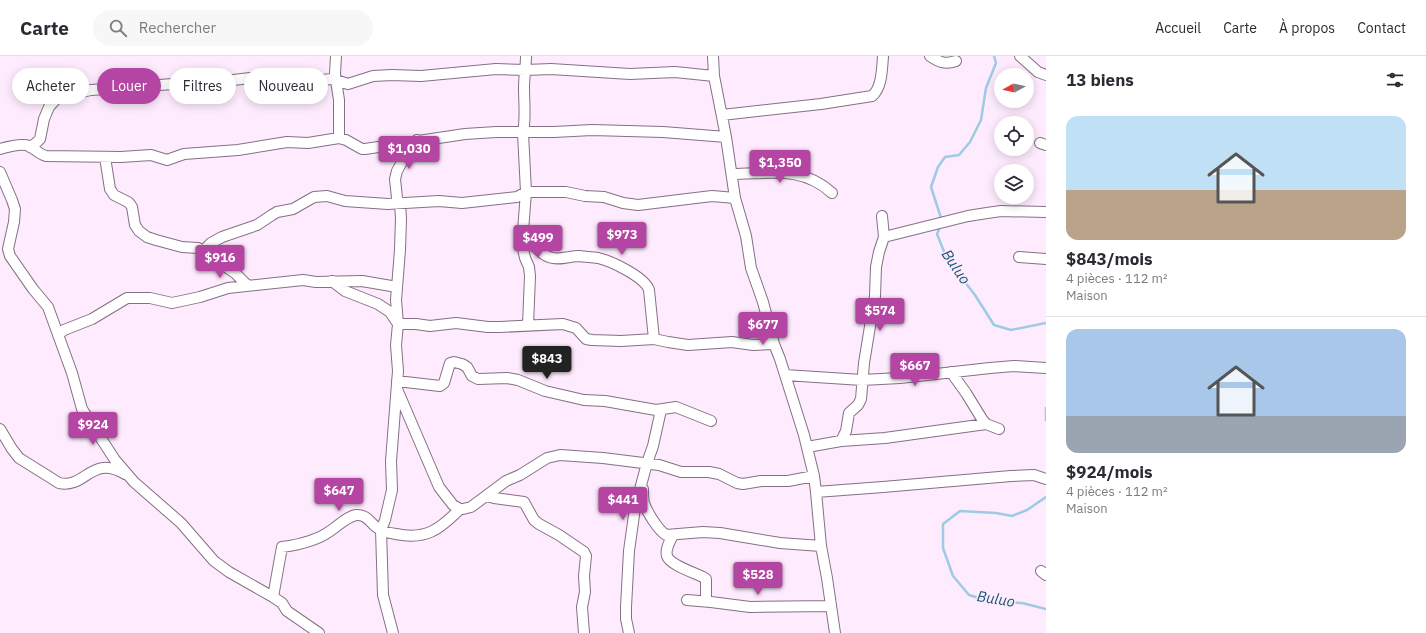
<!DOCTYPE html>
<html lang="fr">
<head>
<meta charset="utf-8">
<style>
  :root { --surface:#fff; --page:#f7f7f7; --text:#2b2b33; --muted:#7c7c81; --line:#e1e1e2; --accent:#b445a3 }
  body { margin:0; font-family:"IBM Plex Sans",sans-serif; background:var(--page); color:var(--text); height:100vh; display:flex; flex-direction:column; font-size:15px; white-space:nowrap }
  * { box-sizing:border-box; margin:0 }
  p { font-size:13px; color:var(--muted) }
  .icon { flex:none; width:22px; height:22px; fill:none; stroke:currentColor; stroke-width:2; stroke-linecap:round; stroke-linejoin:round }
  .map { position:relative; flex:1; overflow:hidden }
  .sheet { display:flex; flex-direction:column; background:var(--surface); width:380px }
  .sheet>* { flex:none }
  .top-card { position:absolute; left:12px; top:12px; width:380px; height:36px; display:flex; gap:8px }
  .needle { width:26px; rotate:262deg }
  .controls { position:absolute; left:994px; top:12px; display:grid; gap:8px }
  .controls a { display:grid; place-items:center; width:40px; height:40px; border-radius:50%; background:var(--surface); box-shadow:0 2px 10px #0003; font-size:20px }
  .price { position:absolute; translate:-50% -34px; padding:0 9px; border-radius:4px; background:var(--accent); color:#fff; font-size:13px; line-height:26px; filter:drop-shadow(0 1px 2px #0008) }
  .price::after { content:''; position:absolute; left:50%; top:24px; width:12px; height:9px; margin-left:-6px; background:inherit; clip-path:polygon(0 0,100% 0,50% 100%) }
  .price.active { background:#222; color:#fff }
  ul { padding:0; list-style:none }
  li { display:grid; align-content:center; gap:8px; height:212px; padding:0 20px }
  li+li { border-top:1px solid var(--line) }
  li span { display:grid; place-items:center; height:124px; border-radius:12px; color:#555 }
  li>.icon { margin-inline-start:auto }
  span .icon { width:72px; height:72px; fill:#fffc; stroke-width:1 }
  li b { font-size:17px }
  h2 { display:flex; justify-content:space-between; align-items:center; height:48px; padding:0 20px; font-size:17px }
  .tag { padding:0 14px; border-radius:18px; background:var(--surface); box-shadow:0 2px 10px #0003; font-size:14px; line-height:36px }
  .tag.active { background:var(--accent); color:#fff }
  header { display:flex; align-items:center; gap:24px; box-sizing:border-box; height:56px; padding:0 20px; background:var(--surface); border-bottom:1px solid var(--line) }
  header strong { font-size:19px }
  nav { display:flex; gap:22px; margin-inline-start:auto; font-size:14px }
  .search { width:280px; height:36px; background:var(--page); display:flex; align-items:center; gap:10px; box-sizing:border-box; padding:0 14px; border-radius:22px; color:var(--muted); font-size:15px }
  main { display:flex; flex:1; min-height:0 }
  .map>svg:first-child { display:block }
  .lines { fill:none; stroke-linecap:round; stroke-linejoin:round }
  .stream { stroke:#9dcbe4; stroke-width:2.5 }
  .minor-casing { stroke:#847084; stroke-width:12 }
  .minor { stroke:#fff; stroke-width:10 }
  .labels { text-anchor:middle; stroke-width:3; stroke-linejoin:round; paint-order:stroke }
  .water-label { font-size:15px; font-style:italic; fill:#1d556f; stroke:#feecfe }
</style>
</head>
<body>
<header>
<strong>Carte</strong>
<div class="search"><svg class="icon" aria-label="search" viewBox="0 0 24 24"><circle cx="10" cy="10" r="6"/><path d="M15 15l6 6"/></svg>Rechercher</div>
<nav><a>Accueil</a><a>Carte</a><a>À propos</a><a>Contact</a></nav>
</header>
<main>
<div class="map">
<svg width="1046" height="577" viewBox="0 0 1046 577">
  <rect width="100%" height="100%" fill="#feecfe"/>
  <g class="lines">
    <path class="stream" d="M942,165l-11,-34 7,-20 7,-10 14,-2 11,-13 11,-22 5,-32 10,-25 -2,-7
      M941,169l-4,9 10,25 28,36 19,30 17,5 35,-7
      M1046,352v12
      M1046,441l-19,13 -15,6 -16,-3 -36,-2 -17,13v24l10,28 16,19 20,6 33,2 24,6"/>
    <defs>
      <path id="minor" d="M336,0l-1,18 4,26v38
        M526,0c0,11 -2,21 -2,32 0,15 2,30 -1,45l3,59 -4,52 3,14 4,9 1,9 -2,49
        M713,0l1,20 12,61 9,61 11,38 5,32 12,34 11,42 6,15 24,76 10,41 2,16 5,54 6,32 8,55
        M930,0c9,6 15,9 26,5
        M1020,0l18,16 8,3
        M722,59l99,-11 51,-8c10,-8 10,-27 11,-40
        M1040,87l6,2
        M30,91l6,-4 4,-4 4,-20 5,-12 9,-10 33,-7 82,-6 19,1 58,-7 56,3 27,-2 15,5 25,-8 19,-1 29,1 75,-7 30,1 25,-1 79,5 45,-2 39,4
        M0,93c7,-2 22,-6 29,-3 6,3 10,8 17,10l75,1 30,-2 16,5 17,-6 54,-4 49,-8 21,1 31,-5 7,2 16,9h3l100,-15 31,-2h58l38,-2 71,2 63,5
        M105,101l5,32 4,6 14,7 2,2 2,3 3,18 4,6 8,6 9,3 26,7 16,1 37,25 13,13
        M0,116l12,28 3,9 -1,13 -6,27 2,7 23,33 15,18 24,66 10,36 33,51 19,22 47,41 33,38 15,11 44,25 9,6 5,8 32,22
        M732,118c36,0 70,-9 100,19
        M524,174c5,9 14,23 25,27 10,4 20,-1 30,-1 6,1 13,1 19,2 13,3 47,19 51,32l5,49
        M884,181l84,-21 19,-3 14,-2 45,1
        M203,195l8,-8 11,-6 35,-12 15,-10 5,-3 16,-3 21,-12 13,-1 18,5 43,3 51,-3 23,2 55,-6 9,-5h40l19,4 19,1 19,6 15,2 74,-9 23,2
        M1019,201l27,2
        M332,225l13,10 33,13 12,8 8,12h18l14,2 26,-3 32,4h12l63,-3 13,4 10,11 6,1 29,1 33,-2 14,3 20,3 44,-3 21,3 21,-1
        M58,279l6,-5 28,-11 35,-21h23l22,5 28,-6 28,-9 75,-8 13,2 46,-1 35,6
        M951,316l15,21 16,26 4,5 13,5
        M785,319l77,5 38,-2 90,-10 24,-2 32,2
        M397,325l43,5 4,-3 6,-20 4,-1 8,2 5,3 5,9 6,3 29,-1 11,2 27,11 39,9 21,1 51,9 20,-3 35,14
        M397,333l42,98 14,18 7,4h3l8,-2 35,-26 14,-6 27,-17 13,-3 43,3 56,7 22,7h28l10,2 18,9 6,1 18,-3h27l26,-5
        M0,373l12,20 7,9 40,25c27,6 32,-29 66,-9
        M841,385l5,-10 3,-18 9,-8 3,-6 3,-36 11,-67 1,-29 3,-15 5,-15 -2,-21
        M807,391l34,-6 44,-3 101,-14
        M643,433c0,5 0,10 1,14 3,9 14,27 22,32l37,-3 17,1 60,10 41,3
        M816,436l67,-5 128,-11 23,-1 12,4
        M486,440l8,2 30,4 10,18 5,4 20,11 25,17 2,4 -2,20 1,16 -3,15 2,26
        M673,479c-3,6 -8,14 -6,21 3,9 28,17 36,21l3,2v22
        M1041,515l5,4
        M273,541l9,-50c15,-2 36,-7 48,-16 8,-5 16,-14 26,-16 10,-1 14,7 20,12 6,5 13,6 20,7 30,6 43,-4 64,-25
        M687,544l24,2 39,5 81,-1
        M393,577l-10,-38 -2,-65 4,-10 7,-30 -1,-29 7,-90 -2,-26 2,-21 -2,-24 4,-50 1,-32 -1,-14 -3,-6 -2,-19 2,-8 6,-11 14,-20
        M629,577l-3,-14v-12l3,-56 6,-43 12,-45 6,-17 8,-36"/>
    </defs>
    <use href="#minor" class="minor-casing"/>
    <use href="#minor" class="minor"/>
  </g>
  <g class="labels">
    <g class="water-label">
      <text transform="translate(956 211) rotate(56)" y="5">Buluo</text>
      <text transform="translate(996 543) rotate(9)" y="5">Buluo</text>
    </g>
  </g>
</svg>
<div class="controls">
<a><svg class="needle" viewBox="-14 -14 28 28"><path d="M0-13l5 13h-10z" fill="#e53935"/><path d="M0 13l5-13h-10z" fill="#7c7c81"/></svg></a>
<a><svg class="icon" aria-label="locate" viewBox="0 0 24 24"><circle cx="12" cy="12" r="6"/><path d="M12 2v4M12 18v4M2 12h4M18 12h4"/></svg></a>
<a><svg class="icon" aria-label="layers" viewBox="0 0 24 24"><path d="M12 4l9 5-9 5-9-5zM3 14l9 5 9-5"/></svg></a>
</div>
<b class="price" style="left:409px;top:114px">$1,030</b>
<b class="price" style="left:780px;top:128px">$1,350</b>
<b class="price" style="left:622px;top:200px">$973</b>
<b class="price" style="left:538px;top:203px">$499</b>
<b class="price" style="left:220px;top:223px">$916</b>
<b class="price" style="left:880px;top:276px">$574</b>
<b class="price" style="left:763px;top:290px">$677</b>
<b class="price active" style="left:547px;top:324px">$843</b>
<b class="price" style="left:915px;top:331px">$667</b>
<b class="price" style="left:93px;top:390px">$924</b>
<b class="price" style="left:339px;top:456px">$647</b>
<b class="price" style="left:623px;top:465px">$441</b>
<b class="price" style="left:758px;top:540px">$528</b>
<div class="top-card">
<a class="tag">Acheter</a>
<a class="tag active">Louer</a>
<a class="tag">Filtres</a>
<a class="tag">Nouveau</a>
</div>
</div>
<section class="sheet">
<h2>13 biens<svg class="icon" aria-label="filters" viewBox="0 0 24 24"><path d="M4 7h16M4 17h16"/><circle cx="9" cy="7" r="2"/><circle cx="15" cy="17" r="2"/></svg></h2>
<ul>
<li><span style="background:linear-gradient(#bfe0f5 60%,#b9a48a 0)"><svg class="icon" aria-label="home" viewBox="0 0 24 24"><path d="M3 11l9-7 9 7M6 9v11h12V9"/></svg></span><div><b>$843/mois</b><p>4 pièces · 112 m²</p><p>Maison</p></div></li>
<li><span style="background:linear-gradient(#a9c7e8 70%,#9aa5b1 0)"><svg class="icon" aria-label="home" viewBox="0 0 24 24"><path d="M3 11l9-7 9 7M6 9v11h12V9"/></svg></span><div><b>$924/mois</b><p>4 pièces · 112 m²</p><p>Maison</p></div></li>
</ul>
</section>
</main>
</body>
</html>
